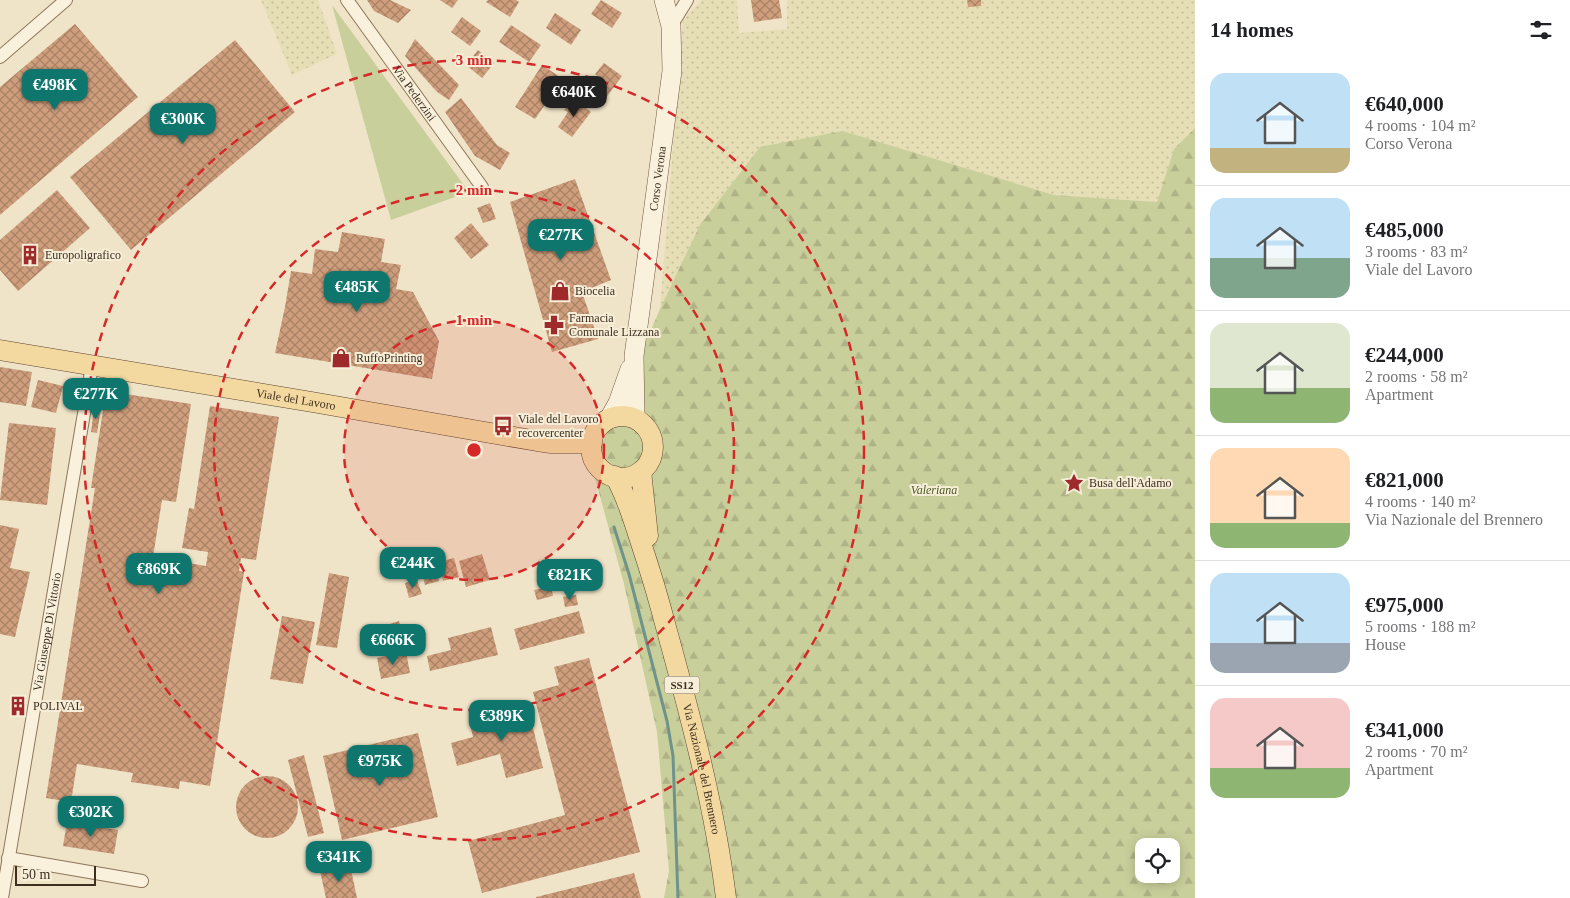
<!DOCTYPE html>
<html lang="en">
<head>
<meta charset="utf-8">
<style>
  :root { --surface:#fff; --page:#f6f6f6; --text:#202124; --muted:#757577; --line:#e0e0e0; --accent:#0f766e }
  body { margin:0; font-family:Georgia,serif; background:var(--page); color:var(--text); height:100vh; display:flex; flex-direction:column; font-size:19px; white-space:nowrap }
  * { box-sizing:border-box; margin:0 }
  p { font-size:16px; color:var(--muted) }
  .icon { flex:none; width:28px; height:28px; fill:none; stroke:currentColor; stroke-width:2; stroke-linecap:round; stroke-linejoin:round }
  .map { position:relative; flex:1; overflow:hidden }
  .details { display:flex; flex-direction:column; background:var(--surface); width:375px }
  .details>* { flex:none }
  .tools { position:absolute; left:1135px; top:838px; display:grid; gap:10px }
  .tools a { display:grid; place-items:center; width:45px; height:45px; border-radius:10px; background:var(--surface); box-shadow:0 2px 12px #0003; font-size:25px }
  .scale { position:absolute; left:15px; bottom:12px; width:81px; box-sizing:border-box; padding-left:5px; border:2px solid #3d2e20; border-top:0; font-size:14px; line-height:18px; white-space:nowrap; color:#3d2e20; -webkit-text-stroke:4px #f7eed8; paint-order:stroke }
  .price { position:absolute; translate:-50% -42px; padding:0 11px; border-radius:10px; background:var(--accent); color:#fff; font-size:16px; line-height:32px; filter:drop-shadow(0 1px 2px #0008) }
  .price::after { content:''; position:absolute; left:50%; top:30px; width:15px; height:11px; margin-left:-8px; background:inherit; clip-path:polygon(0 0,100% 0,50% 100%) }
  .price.selected { background:#222; color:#fff }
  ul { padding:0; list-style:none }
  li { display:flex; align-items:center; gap:15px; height:125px; padding:0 15px }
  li+li { border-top:1px solid var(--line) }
  li span { display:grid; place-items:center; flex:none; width:140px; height:100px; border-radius:15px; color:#555 }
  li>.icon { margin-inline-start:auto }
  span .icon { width:60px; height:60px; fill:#fffc; stroke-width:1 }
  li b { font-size:21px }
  h2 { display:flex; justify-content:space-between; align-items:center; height:60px; padding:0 15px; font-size:21px }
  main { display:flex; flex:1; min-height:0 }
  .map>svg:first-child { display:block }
  .farmland { fill:url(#farmland-dots) }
  .grass { fill:#c9cf9b }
  .forest { fill:url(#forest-firs); fill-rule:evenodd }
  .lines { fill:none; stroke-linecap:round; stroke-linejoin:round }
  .stream { stroke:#6f938a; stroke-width:3 }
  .building { fill:url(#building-cross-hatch) }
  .minor-casing { stroke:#8d765c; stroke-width:14 }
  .secondary-casing { stroke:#6f573f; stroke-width:20 }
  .primary-casing { stroke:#5b4430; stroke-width:21 }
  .minor { stroke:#faf1dc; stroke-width:12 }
  .secondary { stroke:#faf1dc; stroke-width:19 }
  .primary { stroke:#f3d9a0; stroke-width:20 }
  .ring { fill:none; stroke:#d62828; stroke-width:2.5; stroke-dasharray:9 6 }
  .labels { text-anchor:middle; stroke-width:4; stroke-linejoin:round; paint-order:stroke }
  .shield { fill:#f7eed8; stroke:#756857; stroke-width:1 }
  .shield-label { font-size:11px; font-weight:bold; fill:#3d2e20 }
  .street-label { font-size:12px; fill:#3d2e20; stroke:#f7eed8 }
  .poi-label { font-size:12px; fill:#3d2e20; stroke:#f7eed8; text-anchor:start }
  .park-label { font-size:12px; font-style:italic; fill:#4d5a26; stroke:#f7eed8 }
  .centre { fill:#d62828; stroke:#f7eed8; stroke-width:2.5 }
  .ring-label { font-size:15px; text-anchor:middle; font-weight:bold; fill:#d62828; stroke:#f7eed8; stroke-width:4; stroke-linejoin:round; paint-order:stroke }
</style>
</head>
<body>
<main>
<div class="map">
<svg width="1195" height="898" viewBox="0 0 1195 898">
  <defs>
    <pattern id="farmland-dots" width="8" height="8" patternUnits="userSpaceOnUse" patternTransform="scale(1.25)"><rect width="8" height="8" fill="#e6deb5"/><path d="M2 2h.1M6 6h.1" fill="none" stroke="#c6bf9b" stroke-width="1.8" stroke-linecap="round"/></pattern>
    <pattern id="forest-firs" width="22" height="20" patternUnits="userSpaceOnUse" patternTransform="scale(1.25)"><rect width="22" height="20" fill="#c9cf9b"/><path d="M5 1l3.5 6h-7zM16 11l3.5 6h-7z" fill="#aeb285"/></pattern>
    <pattern id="building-cross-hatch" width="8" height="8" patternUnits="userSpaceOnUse" patternTransform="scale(1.25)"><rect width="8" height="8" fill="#cf9f7d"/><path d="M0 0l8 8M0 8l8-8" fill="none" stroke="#a98266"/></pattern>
  </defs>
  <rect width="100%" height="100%" fill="#f0e4c8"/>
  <path class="farmland" d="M261,0h57l19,54 -45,21z
    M702,0h35l2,33 48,-4v-29h408v128l-21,21 -17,53 -103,-7 -211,-64 -183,178 23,-289z"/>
  <path class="grass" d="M332,5l137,187 -78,28z"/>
  <path class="forest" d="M1195,128v770h-531l5,-27 -12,-139 -33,-148 -32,-117 68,-158 40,-84 60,-78 83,-16 211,64 103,7 17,-53zM1144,846h27v28h-27z"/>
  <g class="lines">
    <path class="stream" d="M614,527l15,47 38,147 6,35 5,142"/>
  </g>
  <path class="building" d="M367,0h23l21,10 -13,13 -24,-12z
    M440,0h18l-6,8z
    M488,0h28l3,2 -9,15 -24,-15z
    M601,0l21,13 -10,15 -21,-14z
    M751,0h28l3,18 -28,4z
    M967,0h14v6l-13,1z
    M555,13l26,17 -10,15 -25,-17z
    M462,17l19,14 -11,15 -19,-14z
    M75,24l63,73 -138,118v-128z
    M511,25l30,20 -12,17 -30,-20z
    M415,39l44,46 -10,15 -12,-8 -32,-36z
    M235,40l60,72 -164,138 -61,-73z
    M478,50l16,13 -12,15 -16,-13z
    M604,63l18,13 -19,26 -15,-11 11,-14 -4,-3z
    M542,65l21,14 -28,40 -20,-12z
    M461,98l36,47 13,8 -10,17 -25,-14 -30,-44z
    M573,98l18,14 -19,25 -14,-10 10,-15 -4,-2z
    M575,179l36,101 -29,12 16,47 -46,13 -42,-150z
    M57,190l33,38 -72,63 -18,-21v-30z
    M490,203l6,16 -13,4 -6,-15z
    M471,223l18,22 -18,14 -17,-21z
    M342,232l43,7 -4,23 20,3 -5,24 17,3 26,49 -7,38 -157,-26 10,-46 6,-36 21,3 3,-25 23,3z
    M0,367l32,5 -6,34 -26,-4z
    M38,380l25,6 -7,27 -25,-6z
    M106,391l85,13 -15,98 -14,-2 -9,57 53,9 2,-14 -26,-4 7,-40 5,1 16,-103 69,11 -23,143 -15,-2 -2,13 5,1 -34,214 -30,-5 -1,8 -48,-7 2,-9 -56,-9 -6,38 -25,-4 49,-310h-4z
    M94,409h7l-4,24 -6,-1z
    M9,423l47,5 -9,77 -47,-5z
    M0,525l19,4 -9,39 20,4 -15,65 -15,-3z
    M482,554l8,26 -24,7 -7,-26z
    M454,558l5,19 -16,4 -4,-19z
    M433,562l6,19 -14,4 -5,-19z
    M329,573l20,4 -12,71 -21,-3z
    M417,580l5,14 -13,4 -4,-15z
    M551,586l2,10 -16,4 -3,-10z
    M576,595l2,10 -13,2 -2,-10z
    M579,611l6,22 -65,17 -6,-21z
    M282,616l33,6 -12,62 -33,-5z
    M399,621l6,20 -29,8 -6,-19z
    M491,627l7,28 -68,16 -3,-15 24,-6 -3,-12z
    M406,652l4,21 -29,6 -4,-21z
    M589,658l51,194 -158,41 -14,-52 97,-26 -32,-123 26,-7 -5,-18z
    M527,704l16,64 -37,10 -6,-24 -43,12 -6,-23 22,-6 -4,-17z
    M418,733l20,84 -96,23 -19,-84z
    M304,755l20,78 -16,4 -20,-77z
    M236 807a31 31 0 1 1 62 0a31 31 0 1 1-62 0Z
    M67,822l51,8 -4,24 -51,-8z
    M350,865l7,33h-31l-6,-27z
    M634,873l7,25h-105v-1z"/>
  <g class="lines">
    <defs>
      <g id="minor">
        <path id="s1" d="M347,0l135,187"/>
        <path d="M671,26l16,-26"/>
        <path d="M0,57l66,-57"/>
        <path d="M8,858l134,23"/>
        <path id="s2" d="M2,898l90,-532"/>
      </g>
      <g id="secondary">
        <path id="s3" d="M635,418l-1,-62 38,-285 -1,-45 -7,-26"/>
        <path d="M609,419l9,-16 12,-34"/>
      </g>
      <g id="primary">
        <path id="s4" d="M0,350l312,52 225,39 14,2h41"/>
        <circle cx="622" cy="447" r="31"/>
        <path d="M641,471l7,65"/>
        <path id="s5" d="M615,476c11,20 18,42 25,64 10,30 19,60 27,91 24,87 48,177 59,267"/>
      </g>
    </defs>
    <use href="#minor" class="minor-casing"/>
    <use href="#secondary" class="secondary-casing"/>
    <use href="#primary" class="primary-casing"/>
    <use href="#minor" class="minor"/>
    <use href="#secondary" class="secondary"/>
    <use href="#primary" class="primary"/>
  </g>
  <circle cx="474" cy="450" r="130" fill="#d62828" fill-opacity=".12"/>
  <g class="ring">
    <circle cx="474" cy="450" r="130"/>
    <circle cx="474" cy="450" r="260"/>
    <circle cx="474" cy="450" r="390"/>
  </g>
  <defs>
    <symbol id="building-bare" viewBox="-9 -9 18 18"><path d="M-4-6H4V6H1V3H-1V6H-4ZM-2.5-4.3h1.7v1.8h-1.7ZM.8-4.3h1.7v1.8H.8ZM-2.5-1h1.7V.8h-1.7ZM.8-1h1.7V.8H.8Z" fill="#9e2a2b" stroke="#f7eed8" stroke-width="2.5" paint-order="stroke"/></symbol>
    <symbol id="shop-bare" viewBox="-9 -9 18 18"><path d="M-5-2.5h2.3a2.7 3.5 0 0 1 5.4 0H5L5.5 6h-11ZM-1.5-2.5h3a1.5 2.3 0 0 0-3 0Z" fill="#9e2a2b" stroke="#f7eed8" stroke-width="2.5" paint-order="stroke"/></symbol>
    <symbol id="pharmacy-bare" viewBox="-9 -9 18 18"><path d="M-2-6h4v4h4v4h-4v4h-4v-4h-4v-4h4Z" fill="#9e2a2b" stroke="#f7eed8" stroke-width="2.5" paint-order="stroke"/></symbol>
    <symbol id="bus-bare" viewBox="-9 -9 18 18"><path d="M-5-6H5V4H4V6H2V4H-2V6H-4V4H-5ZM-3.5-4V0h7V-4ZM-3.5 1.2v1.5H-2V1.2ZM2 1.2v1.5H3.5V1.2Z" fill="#9e2a2b" stroke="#f7eed8" stroke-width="2.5" paint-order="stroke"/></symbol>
    <symbol id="sight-bare" viewBox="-9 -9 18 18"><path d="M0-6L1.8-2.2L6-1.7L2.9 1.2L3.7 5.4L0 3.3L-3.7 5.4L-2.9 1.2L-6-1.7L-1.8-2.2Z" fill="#9e2a2b" stroke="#f7eed8" stroke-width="2.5" paint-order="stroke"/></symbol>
  </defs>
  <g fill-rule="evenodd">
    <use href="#building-bare" x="16" y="241" width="28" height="28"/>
    <use href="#shop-bare" x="546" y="277" width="28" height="28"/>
    <use href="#pharmacy-bare" x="540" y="311" width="28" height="28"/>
    <use href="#shop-bare" x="327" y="344" width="28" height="28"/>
    <use href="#bus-bare" x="489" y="412" width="28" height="28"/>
    <use href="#sight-bare" x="1060" y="469" width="28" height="28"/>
    <use href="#building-bare" x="4" y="692" width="28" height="28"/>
  </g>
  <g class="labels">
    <rect class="shield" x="664.5" y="676.5" width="35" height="17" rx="4"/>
    <g class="shield-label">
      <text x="682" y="689">SS12</text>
    </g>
    <g class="street-label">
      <text dy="4" stroke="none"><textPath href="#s1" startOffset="115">Via Pederzini</textPath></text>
      <text dy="4" stroke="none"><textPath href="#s3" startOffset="241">Corso Verona</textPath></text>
      <text dy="4" stroke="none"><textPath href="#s4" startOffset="300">Viale del Lavoro</textPath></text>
      <text dy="4" stroke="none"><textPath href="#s2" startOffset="270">Via Giuseppe Di Vittorio</textPath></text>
      <text dy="4" stroke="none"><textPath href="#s5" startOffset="306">Via Nazionale del Brennero</textPath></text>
    </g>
    <g class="poi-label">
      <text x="45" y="259">Europoligrafico</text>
      <text x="575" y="295">Biocelia</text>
      <text x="569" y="322">Farmacia<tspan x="569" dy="14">Comunale Lizzana</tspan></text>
      <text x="356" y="362">RuffoPrinting</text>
      <text x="518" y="423">Viale del Lavoro<tspan x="518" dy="14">recovercenter</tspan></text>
      <text x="1089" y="487">Busa dell'Adamo</text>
      <text x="33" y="710">POLIVAL</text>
    </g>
    <g class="park-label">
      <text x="934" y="494">Valeriana</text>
    </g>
  </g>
  <circle cx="474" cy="450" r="8" class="centre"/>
  <g class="ring-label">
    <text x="474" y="65">3 min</text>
    <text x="474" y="195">2 min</text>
    <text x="474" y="325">1 min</text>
  </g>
</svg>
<div class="tools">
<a><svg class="icon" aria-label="locate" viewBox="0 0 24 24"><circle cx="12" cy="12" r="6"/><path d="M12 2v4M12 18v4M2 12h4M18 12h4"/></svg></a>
</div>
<div class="scale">50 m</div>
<b class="price" style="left:55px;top:111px">€498K</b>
<b class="price selected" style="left:574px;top:118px">€640K</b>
<b class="price" style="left:183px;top:145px">€300K</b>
<b class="price" style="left:561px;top:261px">€277K</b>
<b class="price" style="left:357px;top:313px">€485K</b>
<b class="price" style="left:96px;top:420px">€277K</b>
<b class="price" style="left:413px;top:589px">€244K</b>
<b class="price" style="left:159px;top:595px">€869K</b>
<b class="price" style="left:570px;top:601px">€821K</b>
<b class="price" style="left:393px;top:666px">€666K</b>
<b class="price" style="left:502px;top:742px">€389K</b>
<b class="price" style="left:380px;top:787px">€975K</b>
<b class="price" style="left:91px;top:838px">€302K</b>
<b class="price" style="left:339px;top:883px">€341K</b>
</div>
<section class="details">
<h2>14 homes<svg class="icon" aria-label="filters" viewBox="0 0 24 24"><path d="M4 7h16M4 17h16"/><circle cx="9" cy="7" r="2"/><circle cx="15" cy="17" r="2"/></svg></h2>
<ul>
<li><span style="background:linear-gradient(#bfe0f5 75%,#c2b280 0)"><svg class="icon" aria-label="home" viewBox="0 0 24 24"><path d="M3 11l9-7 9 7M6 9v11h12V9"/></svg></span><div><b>€640,000</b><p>4 rooms · 104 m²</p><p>Corso Verona</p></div></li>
<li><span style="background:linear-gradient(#bfe0f5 60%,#7fa58c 0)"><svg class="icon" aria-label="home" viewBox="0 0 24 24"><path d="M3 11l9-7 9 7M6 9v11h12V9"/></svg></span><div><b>€485,000</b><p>3 rooms · 83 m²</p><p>Viale del Lavoro</p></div></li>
<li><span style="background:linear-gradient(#dfe7d0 65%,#8fb573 0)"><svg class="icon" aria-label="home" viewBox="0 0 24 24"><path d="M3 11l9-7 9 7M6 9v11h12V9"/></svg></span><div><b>€244,000</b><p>2 rooms · 58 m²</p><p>Apartment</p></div></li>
<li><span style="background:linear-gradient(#ffd9b3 75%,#8fb573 0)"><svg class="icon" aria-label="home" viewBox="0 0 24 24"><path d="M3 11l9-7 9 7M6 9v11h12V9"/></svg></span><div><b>€821,000</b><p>4 rooms · 140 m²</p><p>Via Nazionale del Brennero</p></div></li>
<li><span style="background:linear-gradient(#bfe0f5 70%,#9aa5b1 0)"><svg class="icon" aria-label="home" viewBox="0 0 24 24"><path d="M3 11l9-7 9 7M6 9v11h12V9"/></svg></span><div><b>€975,000</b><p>5 rooms · 188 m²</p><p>House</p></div></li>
<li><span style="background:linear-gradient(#f6c9c9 70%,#8fb573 0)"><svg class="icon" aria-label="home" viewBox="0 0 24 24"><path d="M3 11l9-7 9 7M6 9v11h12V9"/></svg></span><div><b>€341,000</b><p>2 rooms · 70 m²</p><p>Apartment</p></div></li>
</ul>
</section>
</main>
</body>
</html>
